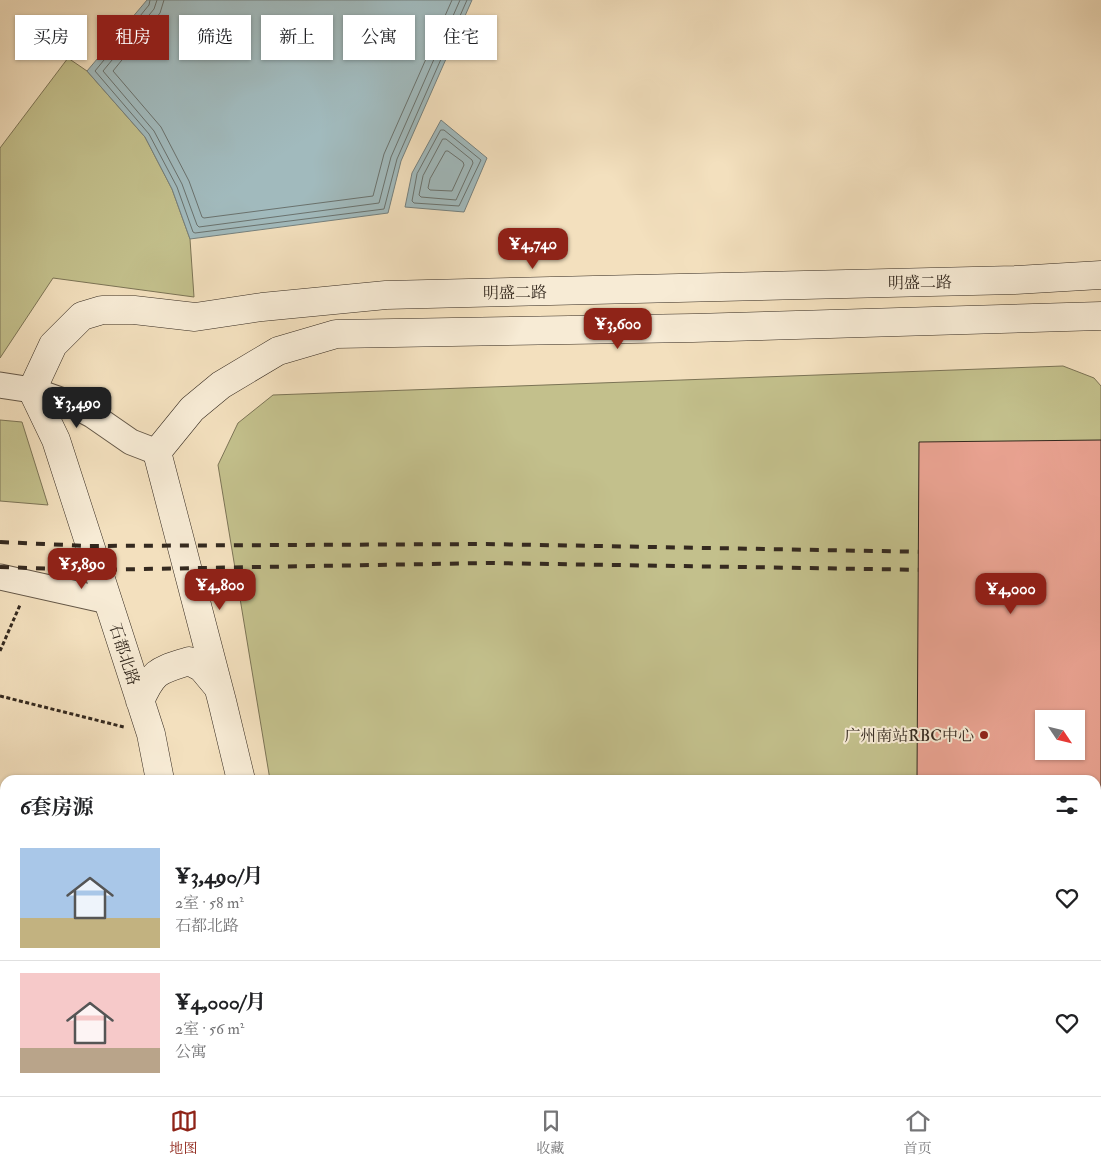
<!DOCTYPE html>
<html lang="zh">
<head>
<meta charset="utf-8">
<style>
  :root { --surface:#fff; --page:#f6f6f6; --text:#202124; --muted:#757577; --line:#e0e0e0; --accent:#8f2418 }
  body { margin:0; font-family:"IM FELL Double Pica","Noto Serif SC",serif; background:var(--page); color:var(--text); height:100vh; display:flex; flex-direction:column; font-size:19px; white-space:nowrap }
  * { box-sizing:border-box; margin:0 }
  p { font-size:16px; color:var(--muted) }
  .icon { flex:none; width:28px; height:28px; fill:none; stroke:currentColor; stroke-width:2; stroke-linecap:round; stroke-linejoin:round }
  .map { position:relative; flex:1; overflow:hidden }
  .drawer { position:absolute; left:0px; top:775px; width:1101px; height:321px; display:flex; flex-direction:column; background:var(--surface); border-radius:15px 15px 0 0; box-shadow:0 1px 4px #0004 }
  .drawer>* { flex:none }
  .hud { position:absolute; left:15px; top:15px; width:500px; height:45px; display:flex; gap:10px }
  .needle { width:32px; rotate:125deg }
  .controls { position:absolute; left:1035px; top:710px; display:grid; gap:10px }
  .controls a { display:grid; place-items:center; width:50px; height:50px; border-radius:0px; background:var(--surface); box-shadow:0 1px 4px #0004; font-size:25px }
  .price { position:absolute; translate:-50% -42px; padding:0 11px; border-radius:10px; background:var(--accent); color:#fff; font-size:16px; line-height:32px; filter:drop-shadow(0 1px 2px #0008) }
  .price::after { content:''; position:absolute; left:50%; top:30px; width:15px; height:11px; margin-left:-8px; background:inherit; clip-path:polygon(0 0,100% 0,50% 100%) }
  .price.selected { background:#222; color:#fff }
  ul { padding:0; list-style:none }
  li { display:flex; align-items:center; gap:15px; height:125px; padding:0 20px }
  li+li { border-top:1px solid var(--line) }
  li span { display:grid; place-items:center; flex:none; width:140px; height:100px; border-radius:0px; color:#555 }
  li>.icon { margin-inline-start:auto }
  span .icon { width:60px; height:60px; fill:#fffc; stroke-width:1 }
  li b { font-size:21px }
  h2 { display:flex; justify-content:space-between; align-items:center; height:60px; padding:0 20px; font-size:21px }
  .tag { padding:0 18px; border-radius:0px; background:var(--surface); box-shadow:0 1px 4px #0004; font-size:18px; line-height:45px }
  .tag.selected { background:var(--accent); color:#fff }
  .dock { display:flex; justify-content:space-around; align-items:center; height:70px; border-top:1px solid var(--line); background:var(--surface); font-size:14px; color:var(--muted) }
  .dock a { display:grid; justify-items:center; gap:2px }
  .dock .selected { color:var(--accent) }
  .map>svg:first-child { display:block }
  .green { fill:#c3c08c; stroke:#7c7456 }
  .water { fill:#a1babd; stroke:#75807e }
  .lines { fill:none; stroke-linecap:round; stroke-linejoin:round }
  .shore { stroke:#6a726e; stroke-width:1 }
  .street-casing { stroke:#645747; stroke-width:27 }
  .secondary-casing { stroke:#34291f; stroke-width:29 }
  .path { stroke:#34291f; stroke-width:3; stroke-dasharray:4 2.5; stroke-linecap:butt }
  .street { stroke:#f7ebd5; stroke-width:25 }
  .secondary { stroke:#f7ebd5; stroke-width:28 }
  .rail { stroke:#34291f; stroke-width:4; stroke-dasharray:9 9; stroke-linecap:butt }
  .wall { fill:#c98c7e; stroke:#34291f }
  .shaded-wall { fill:#a47266; stroke:#34291f }
  .building { fill:#eaa392; stroke:#34291f; fill-rule:evenodd }
  .poi-dot { fill:#8f2418; stroke:#f7ebd5; stroke-width:2 }
  .labels { text-anchor:middle; stroke-width:4; stroke-linejoin:round; paint-order:stroke }
  .street-label { font-size:16px; fill:#34291f; stroke:#f7ebd5 }
  .poi-label { font-size:16px; fill:#34291f; stroke:#f7ebd5; text-anchor:end }
</style>
</head>
<body>
<div class="map">
<svg width="1101" height="1096" viewBox="0 0 1101 1096">
  <rect width="100%" height="100%" fill="#f3e0be"/>
  <filter id="stains"><feTurbulence type="fractalNoise" baseFrequency=".004" numOctaves="4"/><feColorMatrix values="0 0 0 0 .2 0 0 0 0 .09 0 0 0 0 .02 0 0 0 .5 -.17"/></filter>
  <radialGradient id="worn" r=".72"><stop offset=".6" stop-color="#630" stop-opacity="0"/><stop offset="1" stop-color="#630" stop-opacity=".3"/></radialGradient>
  <path class="green" d="M68,58l19,13 58,66 27,52 18,50 4,58 -141,-19 -53,80v-210z
    M1063,366l31,12 7,8v73l-176,321h-655l-52,-315 20,-42 35,-28z
    M0,420l22,2 26,83 -48,-4z
    M0,1061l5,1v29h282l1,5h-288z
    M648,1091h273l1,5h-274z"/>
  <path class="water" d="M147,0h325l-71,161 -13,52 -198,26 -18,-50 -27,-52 -58,-66z
    M441,120l46,38 -23,54 -59,-5 7,-34z"/>
  <g class="lines">
    <path class="shore" d="M150,0l-1,5 -54,66 54,63 28,53 16,45 2,1 189,-24 13,-50 70,-159
      M157,0l-3,9 -51,62 51,60 28,53 15,41 2,2 180,-24 12,-46 69,-157
      M164,0l-4,13 -47,58 48,56 28,54 13,36 2,1 169,-22 11,-42 68,-154
      M441,130h3l37,30 -22,46 -45,-3 -2,-2 5,-27z
      M443,139h3l26,21 1,3 -17,37 -35,-3 -2,-2 4,-19z
      M446,151h2l15,11 1,3 -12,26 -22,-1 -2,-2 2,-9z"/>
    <defs>
      <path id="street" d="M0,385l32,5 37,13 23,12 39,27 26,10
        M0,577l108,24"/>
      <path id="secondary" d="M140,701c14,-31 18,-30 49,-40l13,7 15,18
        M160,780l-9,-46 -95,-294 -24,-50 21,-45 29,-29 20,-6h32l61,7 67,-10 124,-12 629,-15 86,-5
        M241,780l-19,-79 -65,-249 35,-43 29,-24 57,-34 58,-17 357,-6 408,-12
        M219,1091l1,5
        M302,1091l1,5"/>
    </defs>
    <use href="#street" class="street-casing"/>
    <use href="#secondary" class="secondary-casing"/>
    <path class="path" d="M0,651l20,-46
      M0,696l124,31
      M0,880l5,1"/>
    <use href="#street" class="street"/>
    <use href="#secondary" class="secondary"/>
    <path class="rail" d="M0,542l88,4 398,-2 445,8
      M0,567l87,3 401,-7 443,7
      M0,1004h5
      M1096,1019l5,1
      M0,1039h5
      M1096,1051l5,1
      M0,1055h5
      M1096,1067h5"/>
  </g>
  <path class="wall" d="M1101,440v558h-5v-218z"/>
  <path class="shaded-wall" d="M1101,889v92l-1,-3z"/>
  <path class="building" d="M1101,440v449l-1,89h-4v-198h-179l2,-338zM1044,719h32v32h-32z"/>
  <circle class="poi-dot" cx="984" cy="735" r="5"/>
  <g class="labels">
    <g class="street-label">
      <text transform="translate(920 282) rotate(-1)" y="6">明盛二路</text>
      <text transform="translate(515 292) rotate(-1)" y="6">明盛二路</text>
      <text transform="translate(125 654) rotate(72)" y="6">石都北路</text>
    </g>
    <g class="poi-label">
      <text x="974" y="741">广州南站RBC中心</text>
    </g>
  </g>
  <rect width="100%" height="100%" filter="url(#stains)"/>
  <rect width="100%" height="100%" fill="url(#worn)"/>
</svg>
<div class="controls">
<a><svg class="needle" viewBox="-14 -14 28 28"><path d="M0-13l5 13h-10z" fill="#e53935"/><path d="M0 13l5-13h-10z" fill="#757577"/></svg></a>
</div>
<b class="price" style="left:533px;top:270px">¥4,740</b>
<b class="price" style="left:618px;top:350px">¥3,600</b>
<b class="price selected" style="left:77px;top:429px">¥3,490</b>
<b class="price" style="left:82px;top:590px">¥5,890</b>
<b class="price" style="left:220px;top:611px">¥4,800</b>
<b class="price" style="left:1011px;top:615px">¥4,000</b>
<div class="hud">
<a class="tag">买房</a>
<a class="tag selected">租房</a>
<a class="tag">筛选</a>
<a class="tag">新上</a>
<a class="tag">公寓</a>
<a class="tag">住宅</a>
</div>
<section class="drawer">
<h2>6套房源<svg class="icon" aria-label="filters" viewBox="0 0 24 24"><path d="M4 7h16M4 17h16"/><circle cx="9" cy="7" r="2"/><circle cx="15" cy="17" r="2"/></svg></h2>
<ul>
<li><span style="background:linear-gradient(#a9c7e8 70%,#c2b280 0)"><svg class="icon" aria-label="home" viewBox="0 0 24 24"><path d="M3 11l9-7 9 7M6 9v11h12V9"/></svg></span><div><b>¥3,490/月</b><p>2室 · 58 m²</p><p>石都北路</p></div><svg class="icon" aria-label="heart" viewBox="0 0 24 24"><path d="M12 20l-8-8c-3-5 5-10 8-4 3-6 11-1 8 4z"/></svg></li>
<li><span style="background:linear-gradient(#f6c9c9 75%,#b9a48a 0)"><svg class="icon" aria-label="home" viewBox="0 0 24 24"><path d="M3 11l9-7 9 7M6 9v11h12V9"/></svg></span><div><b>¥4,000/月</b><p>2室 · 56 m²</p><p>公寓</p></div><svg class="icon" aria-label="heart" viewBox="0 0 24 24"><path d="M12 20l-8-8c-3-5 5-10 8-4 3-6 11-1 8 4z"/></svg></li>
</ul>
</section>
</div>
<nav class="dock">
<a class="selected"><svg class="icon" aria-label="map" viewBox="0 0 24 24"><path d="M3 6l6-2 6 2 6-2v14l-6 2-6-2-6 2zM9 4v14M15 6v14"/></svg>地图</a>
<a><svg class="icon" aria-label="saved" viewBox="0 0 24 24"><path d="M7 4h10v16l-5-4-5 4z"/></svg>收藏</a>
<a><svg class="icon" aria-label="home" viewBox="0 0 24 24"><path d="M3 11l9-7 9 7M6 9v11h12V9"/></svg>首页</a>
</nav>
</body>
</html>
